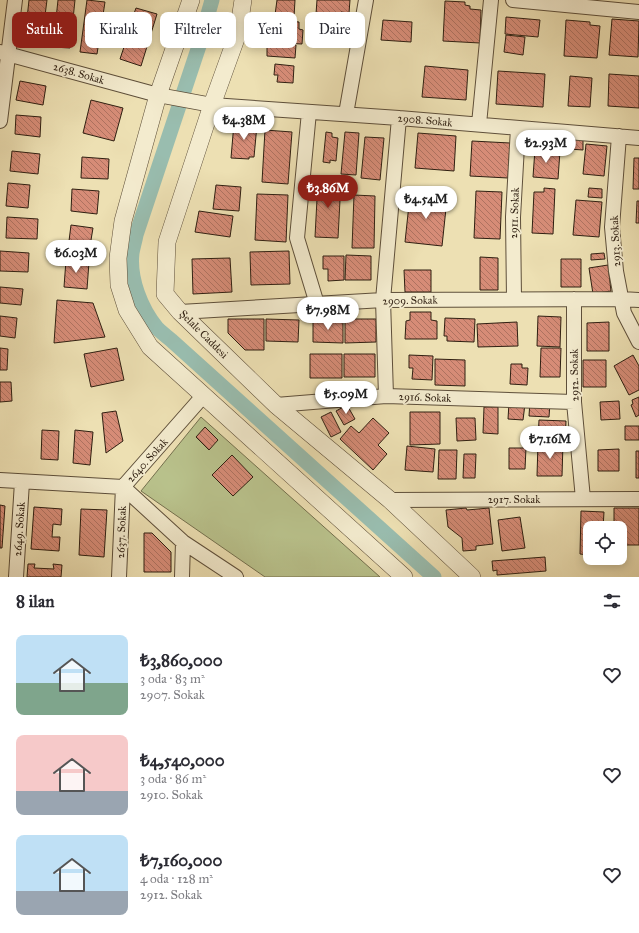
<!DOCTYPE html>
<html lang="tr">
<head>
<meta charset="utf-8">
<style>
  :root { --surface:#fff; --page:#f7f7f7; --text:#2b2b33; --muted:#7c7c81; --accent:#8f2418 }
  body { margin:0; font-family:"IM FELL Great Primer",serif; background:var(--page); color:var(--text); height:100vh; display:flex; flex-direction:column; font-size:15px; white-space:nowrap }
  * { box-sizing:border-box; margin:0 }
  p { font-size:13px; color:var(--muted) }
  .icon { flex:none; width:22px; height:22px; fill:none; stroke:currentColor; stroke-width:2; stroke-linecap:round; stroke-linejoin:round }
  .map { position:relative; height:577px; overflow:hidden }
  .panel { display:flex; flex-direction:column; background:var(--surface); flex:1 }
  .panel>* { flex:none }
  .guide { position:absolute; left:12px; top:12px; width:400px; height:36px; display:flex; gap:8px }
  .controls { position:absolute; left:583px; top:521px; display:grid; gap:8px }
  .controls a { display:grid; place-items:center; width:44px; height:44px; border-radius:8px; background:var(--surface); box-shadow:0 2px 10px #0003; font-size:20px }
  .price { position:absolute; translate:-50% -34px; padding:0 9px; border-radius:14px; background:#fff; color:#222; font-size:13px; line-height:26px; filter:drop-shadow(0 1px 2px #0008) }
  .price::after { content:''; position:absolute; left:50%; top:24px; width:12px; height:9px; margin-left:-6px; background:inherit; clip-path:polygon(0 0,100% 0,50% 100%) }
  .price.active { background:var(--accent); color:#fff }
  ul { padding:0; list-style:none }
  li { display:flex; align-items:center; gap:12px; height:100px; padding:0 16px }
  li span { display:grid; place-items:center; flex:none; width:112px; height:80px; border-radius:8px; color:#555 }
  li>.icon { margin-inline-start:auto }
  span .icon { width:48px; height:48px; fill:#fffc; stroke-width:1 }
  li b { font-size:17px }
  h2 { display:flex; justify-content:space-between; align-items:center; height:48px; padding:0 16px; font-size:17px }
  .chip { padding:0 14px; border-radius:8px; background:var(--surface); box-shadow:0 2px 10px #0003; font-size:14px; line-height:36px }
  .chip.active { background:var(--accent); color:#fff }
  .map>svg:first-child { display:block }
  .green { fill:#b9c28c; stroke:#74704e }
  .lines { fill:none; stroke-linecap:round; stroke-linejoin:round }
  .canal { stroke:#99bdaf; stroke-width:15 }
  .building { fill:url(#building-back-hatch); stroke:#2f1f11 }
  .minor-casing { stroke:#5e4f3a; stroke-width:16 }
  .tertiary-casing { stroke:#5e4f3a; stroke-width:18 }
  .minor { stroke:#f3ebce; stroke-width:14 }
  .tertiary { stroke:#f3ebce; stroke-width:17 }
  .labels { text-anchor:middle; stroke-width:3.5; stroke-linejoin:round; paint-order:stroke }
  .street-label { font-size:11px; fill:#2f1f11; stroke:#f3ebce }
</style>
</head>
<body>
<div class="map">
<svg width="639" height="577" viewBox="0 0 639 577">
  <defs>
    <pattern id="building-back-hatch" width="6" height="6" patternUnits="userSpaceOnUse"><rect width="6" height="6" fill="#d68c77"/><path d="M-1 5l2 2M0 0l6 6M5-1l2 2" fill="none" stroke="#ae7260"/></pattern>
  </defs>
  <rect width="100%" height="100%" fill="#ede0b3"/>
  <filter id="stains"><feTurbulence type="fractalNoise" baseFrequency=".005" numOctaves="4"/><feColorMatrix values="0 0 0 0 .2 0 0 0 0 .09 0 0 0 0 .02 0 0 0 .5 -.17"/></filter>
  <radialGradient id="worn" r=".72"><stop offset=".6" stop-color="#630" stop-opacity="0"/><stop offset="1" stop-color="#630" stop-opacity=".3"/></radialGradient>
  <path class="green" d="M201,417l179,160h-115l-124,-86z"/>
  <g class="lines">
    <path class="canal" d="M212,0l-13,46 -63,189c-1,6 -3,12 -4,18 -3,25 9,56 25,75 4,4 9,8 14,12l263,237"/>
  </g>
  <path class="building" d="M29,0h18l-5,39 -17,-2z
    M58,0h17l-5,48 -17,-1z
    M87,0l18,2 -8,52 -17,-2z
    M277,0h18l-1,17 -19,-2z
    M317,0h33l-1,13 -8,-1v3l-25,-1z
    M445,1l20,1v3l5,1v3l11,1 -1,33 -37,-2z
    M136,8l21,6 -16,52 -21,-7 4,-12 -17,-5 9,-28 16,5z
    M343,13l4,1 -3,33 -26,-2 3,-29 22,2z
    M506,17l34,3 -2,17 -33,-3z
    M266,19l33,3v7l4,1 -1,14 -37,-2z
    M612,19l27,2 -1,36 -29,-2z
    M383,20l29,2 -1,20 -30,-2z
    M566,20l24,2v3l10,1 -3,32 -33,-2z
    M506,35l19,2 -2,18 -19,-3z
    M267,43l29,2 -1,13 -28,-2z
    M275,64l19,2 -1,17 -16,-1 1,-7h-4z
    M425,66l43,4 -2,30 -44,-3z
    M498,71l47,3 -2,33 -47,-3z
    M609,74l30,2v32l-31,-2z
    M570,76l22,2 -2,29 -22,-1z
    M20,81l26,5 -3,19 -27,-5z
    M91,100l32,8 -9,33 -31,-8z
    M16,115l25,2 -1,20 -25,-3z
    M234,123l23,2 -3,32h-5v2l-18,-1z
    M265,130l27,2 -4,52 -26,-2z
    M326,132l6,1v4l6,1 -2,23 -6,-1v3l-7,-1z
    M345,132l14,1 -3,42 -15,-1z
    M418,133l38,3 -2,35 -39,-3z
    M365,137l19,1 -4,42 -19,-2z
    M569,138h14v12l-14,-1z
    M472,141l38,2 -2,35 -38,-2z
    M586,144l21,2 -3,30 -21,-2z
    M535,149l25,2 -2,28 -25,-2z
    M12,151l28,3 -2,20 -28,-3z
    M82,157l27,2 -1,20 -27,-1z
    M634,158h5v31h-6z
    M318,180l23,1 -3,57 -23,-1z
    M8,183l22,2 -2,23 -22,-2z
    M216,185l25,2 -2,24 -26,-2z
    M544,188l11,1 -2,45 -21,-1 2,-41h10z
    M589,188l13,1v9l-14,-1z
    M72,189l27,2 -2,23 -26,-3z
    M476,191l26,1 -2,47 -26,-1z
    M257,194l31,1 -2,47 -31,-2z
    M354,195l21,1 -1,52h-22z
    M410,195l37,4 -5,47 -37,-4z
    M576,200l26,2 -3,35 -26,-2z
    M637,201h2v22h-3z
    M199,211l34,5 -3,21 -35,-5z
    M7,217l31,2 -1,20 -31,-1z
    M71,225l22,3 -4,24 -21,-3z
    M0,251l29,2 -1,19 -28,-1z
    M289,251l1,33 -39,1 -1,-33z
    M604,253l1,6 -14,1v-6z
    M346,255l25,1v24h-26z
    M323,256h21v24l-16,1v-12h-5z
    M480,257l18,1v32h-18z
    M230,258l2,34 -39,2 -1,-35z
    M561,259h20v28h-20z
    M66,260l23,2 -2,27 -23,-2z
    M608,265l3,26 -18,3 -4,-26z
    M404,270h27v22h-26z
    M0,287l23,2 -2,16 -21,-2z
    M57,300l36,3 12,34 -51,6z
    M410,312h21v8l6,1v18h-32l1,-18 4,-1z
    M0,316l17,2 -2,20 -15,-2z
    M538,316l23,1 -1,30 -23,-1z
    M445,318l30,1 -1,23 -27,-1v-5h-3z
    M228,319h36v31h-19l-17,-17z
    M266,319l33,1 -1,22 -32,-1z
    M313,319l30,1v23l-30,-1z
    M345,319h31v23l-31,1z
    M517,322l1,24 -40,1 -1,-23z
    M609,322v29h-22v-28z
    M0,348l8,1 -1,21h-7z
    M117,348l7,32 -33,7 -7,-33z
    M541,348h20l-1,29h-20z
    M310,354h32v24h-32z
    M344,354h31v23h-31z
    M409,355l24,1 -1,24 -20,-1 1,-11h-4z
    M633,355l6,11v24l-10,5 -15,-29z
    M435,359l30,1v26l-30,-1z
    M583,360h23v27h-23z
    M511,364h11v4h6l-1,17 -17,-1z
    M0,382h11l1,19 -12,1z
    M639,397v18l-3,2 -5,-12 2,-1 -1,-4z
    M530,401l20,2 -1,14 -20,-1z
    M619,401l1,18 -19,1 -1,-18z
    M509,403l16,1 -2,16 -15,-1z
    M347,405l8,14 -11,6 -8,-14z
    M484,407h14v27l-15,-1z
    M116,411l7,30 -17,12 -4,-40z
    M331,412l10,20 -10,5 -10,-20z
    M410,412h30v32l-30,1z
    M373,418l16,15 -11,12 9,9 -14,16 -33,-31 11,-13 8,7z
    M456,418h19l1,22 -19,1z
    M539,420l27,1 -1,20 -27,-1z
    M625,426h14v14h-14z
    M205,427l13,13 -9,10 -13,-13z
    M42,430l17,1 -1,29 -17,-1z
    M75,430l18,2 -3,33 -17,-2z
    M538,443h25l-1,33h-25z
    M407,446l28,3 -2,23 -28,-2z
    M509,448h17l-1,21h-16z
    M619,449v22h-21v-21z
    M439,450h18l-1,29h-18z
    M636,451h3v27h-3z
    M464,454h12l-1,24h-12z
    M232,455l21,22 -20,19 -21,-21z
    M0,505l5,1 -3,42h-2z
    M34,507l28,2 -1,16 -8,-1 -1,13h8l-1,14 -28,-2z
    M466,508l1,2 22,-2 4,36 -17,2v4l-13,1 -1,-13 -14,-11 -2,-17z
    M614,508h25v37h-19v-17h-6z
    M81,509l26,1 -3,47 -25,-2z
    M581,511l23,1 -1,16h-13v27l-10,-1z
    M520,517l5,31 -23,3 -4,-31z
    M144,533h8l19,19v20h-27z
    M545,557l1,14 -49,4v-5l-4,1 -1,-10z
    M28,564h7l-1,4 20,1 -1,-5 9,1 -1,12h-34z"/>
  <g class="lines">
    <defs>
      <path id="minor" d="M513,0l126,12
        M0,52l158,43 54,10 187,13 240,20
        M309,112l-12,126 20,66
        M346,114l20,-114
        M0,121l15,-121
        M479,124l12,-124
        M619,136l-7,91 4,44 8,42 15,29
        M514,299l-1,-82 5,-89
        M574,299v103l9,97
        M180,312l203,-12 238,-1 18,1
        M386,396l-3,-96 16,-182
        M276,405l110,-9 188,6
        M0,480l123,7 81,-92
        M123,487l60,55 53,35
        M390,500l249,-1
        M16,577l6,-95
        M119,577l4,-90
        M182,577l1,-35"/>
      <path id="tertiary" d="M191,0l-33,95 -35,126 -5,37 1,27 8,25 23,37 254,230
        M243,0l-5,33 -26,72 -45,137 -2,52 15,18 96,93 114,95 82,77"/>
    </defs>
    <use href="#minor" class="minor-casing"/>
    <use href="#tertiary" class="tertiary-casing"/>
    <use href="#minor" class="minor"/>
    <use href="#tertiary" class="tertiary"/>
  </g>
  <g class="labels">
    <g class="street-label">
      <text transform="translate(79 73) rotate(16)" y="4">2638. Sokak</text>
      <text transform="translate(425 120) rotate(5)" y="4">2908. Sokak</text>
      <text transform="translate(514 213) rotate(-88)" y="4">2911. Sokak</text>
      <text transform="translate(615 241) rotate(-93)" y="4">2913. Sokak</text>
      <text transform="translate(410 300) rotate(-1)" y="4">2909. Sokak</text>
      <text transform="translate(204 334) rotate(45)" y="4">Şelale Caddesi</text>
      <text transform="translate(574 375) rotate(-91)" y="4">2912. Sokak</text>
      <text transform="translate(425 397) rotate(2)" y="4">2916. Sokak</text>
      <text transform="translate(147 460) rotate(-48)" y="4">2640. Sokak</text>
      <text x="514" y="503">2917. Sokak</text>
      <text transform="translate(19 529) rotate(-86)" y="4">2649. Sokak</text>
      <text transform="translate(121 532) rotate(-88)" y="4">2637. Sokak</text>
    </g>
  </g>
  <rect width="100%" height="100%" filter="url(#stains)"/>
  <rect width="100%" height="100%" fill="url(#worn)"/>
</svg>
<div class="controls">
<a><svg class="icon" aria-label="locate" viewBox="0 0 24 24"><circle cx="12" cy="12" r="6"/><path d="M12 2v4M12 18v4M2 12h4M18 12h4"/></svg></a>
</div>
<b class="price" style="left:244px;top:141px">₺4.38M</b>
<b class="price" style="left:546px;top:164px">₺2.93M</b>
<b class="price active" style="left:328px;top:209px">₺3.86M</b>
<b class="price" style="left:426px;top:220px">₺4.54M</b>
<b class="price" style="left:76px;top:274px">₺6.03M</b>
<b class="price" style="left:328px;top:331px">₺7.98M</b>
<b class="price" style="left:346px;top:415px">₺5.09M</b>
<b class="price" style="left:550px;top:460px">₺7.16M</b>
<div class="guide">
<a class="chip active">Satılık</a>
<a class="chip">Kiralık</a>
<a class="chip">Filtreler</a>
<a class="chip">Yeni</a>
<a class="chip">Daire</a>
</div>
</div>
<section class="panel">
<h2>8 ilan<svg class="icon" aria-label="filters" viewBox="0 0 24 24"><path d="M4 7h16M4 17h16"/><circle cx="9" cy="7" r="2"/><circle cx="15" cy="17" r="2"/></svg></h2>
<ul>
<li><span style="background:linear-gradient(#bfe0f5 60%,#7fa58c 0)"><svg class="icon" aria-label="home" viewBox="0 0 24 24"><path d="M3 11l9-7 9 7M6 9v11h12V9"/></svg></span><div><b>₺3,860,000</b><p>3 oda · 83 m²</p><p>2907. Sokak</p></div><svg class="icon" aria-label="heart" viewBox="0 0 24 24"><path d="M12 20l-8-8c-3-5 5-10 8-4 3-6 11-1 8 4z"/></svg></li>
<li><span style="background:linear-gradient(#f6c9c9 70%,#9aa5b1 0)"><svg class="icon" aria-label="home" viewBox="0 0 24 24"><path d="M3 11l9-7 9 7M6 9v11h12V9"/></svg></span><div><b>₺4,540,000</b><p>3 oda · 86 m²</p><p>2910. Sokak</p></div><svg class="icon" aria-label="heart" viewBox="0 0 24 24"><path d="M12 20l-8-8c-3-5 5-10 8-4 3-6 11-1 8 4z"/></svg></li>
<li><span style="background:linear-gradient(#bfe0f5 70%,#9aa5b1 0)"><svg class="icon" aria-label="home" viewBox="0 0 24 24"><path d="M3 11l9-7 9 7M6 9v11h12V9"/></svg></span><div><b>₺7,160,000</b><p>4 oda · 128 m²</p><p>2912. Sokak</p></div><svg class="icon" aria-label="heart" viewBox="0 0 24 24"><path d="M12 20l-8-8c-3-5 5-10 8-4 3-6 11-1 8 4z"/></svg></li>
</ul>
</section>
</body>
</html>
